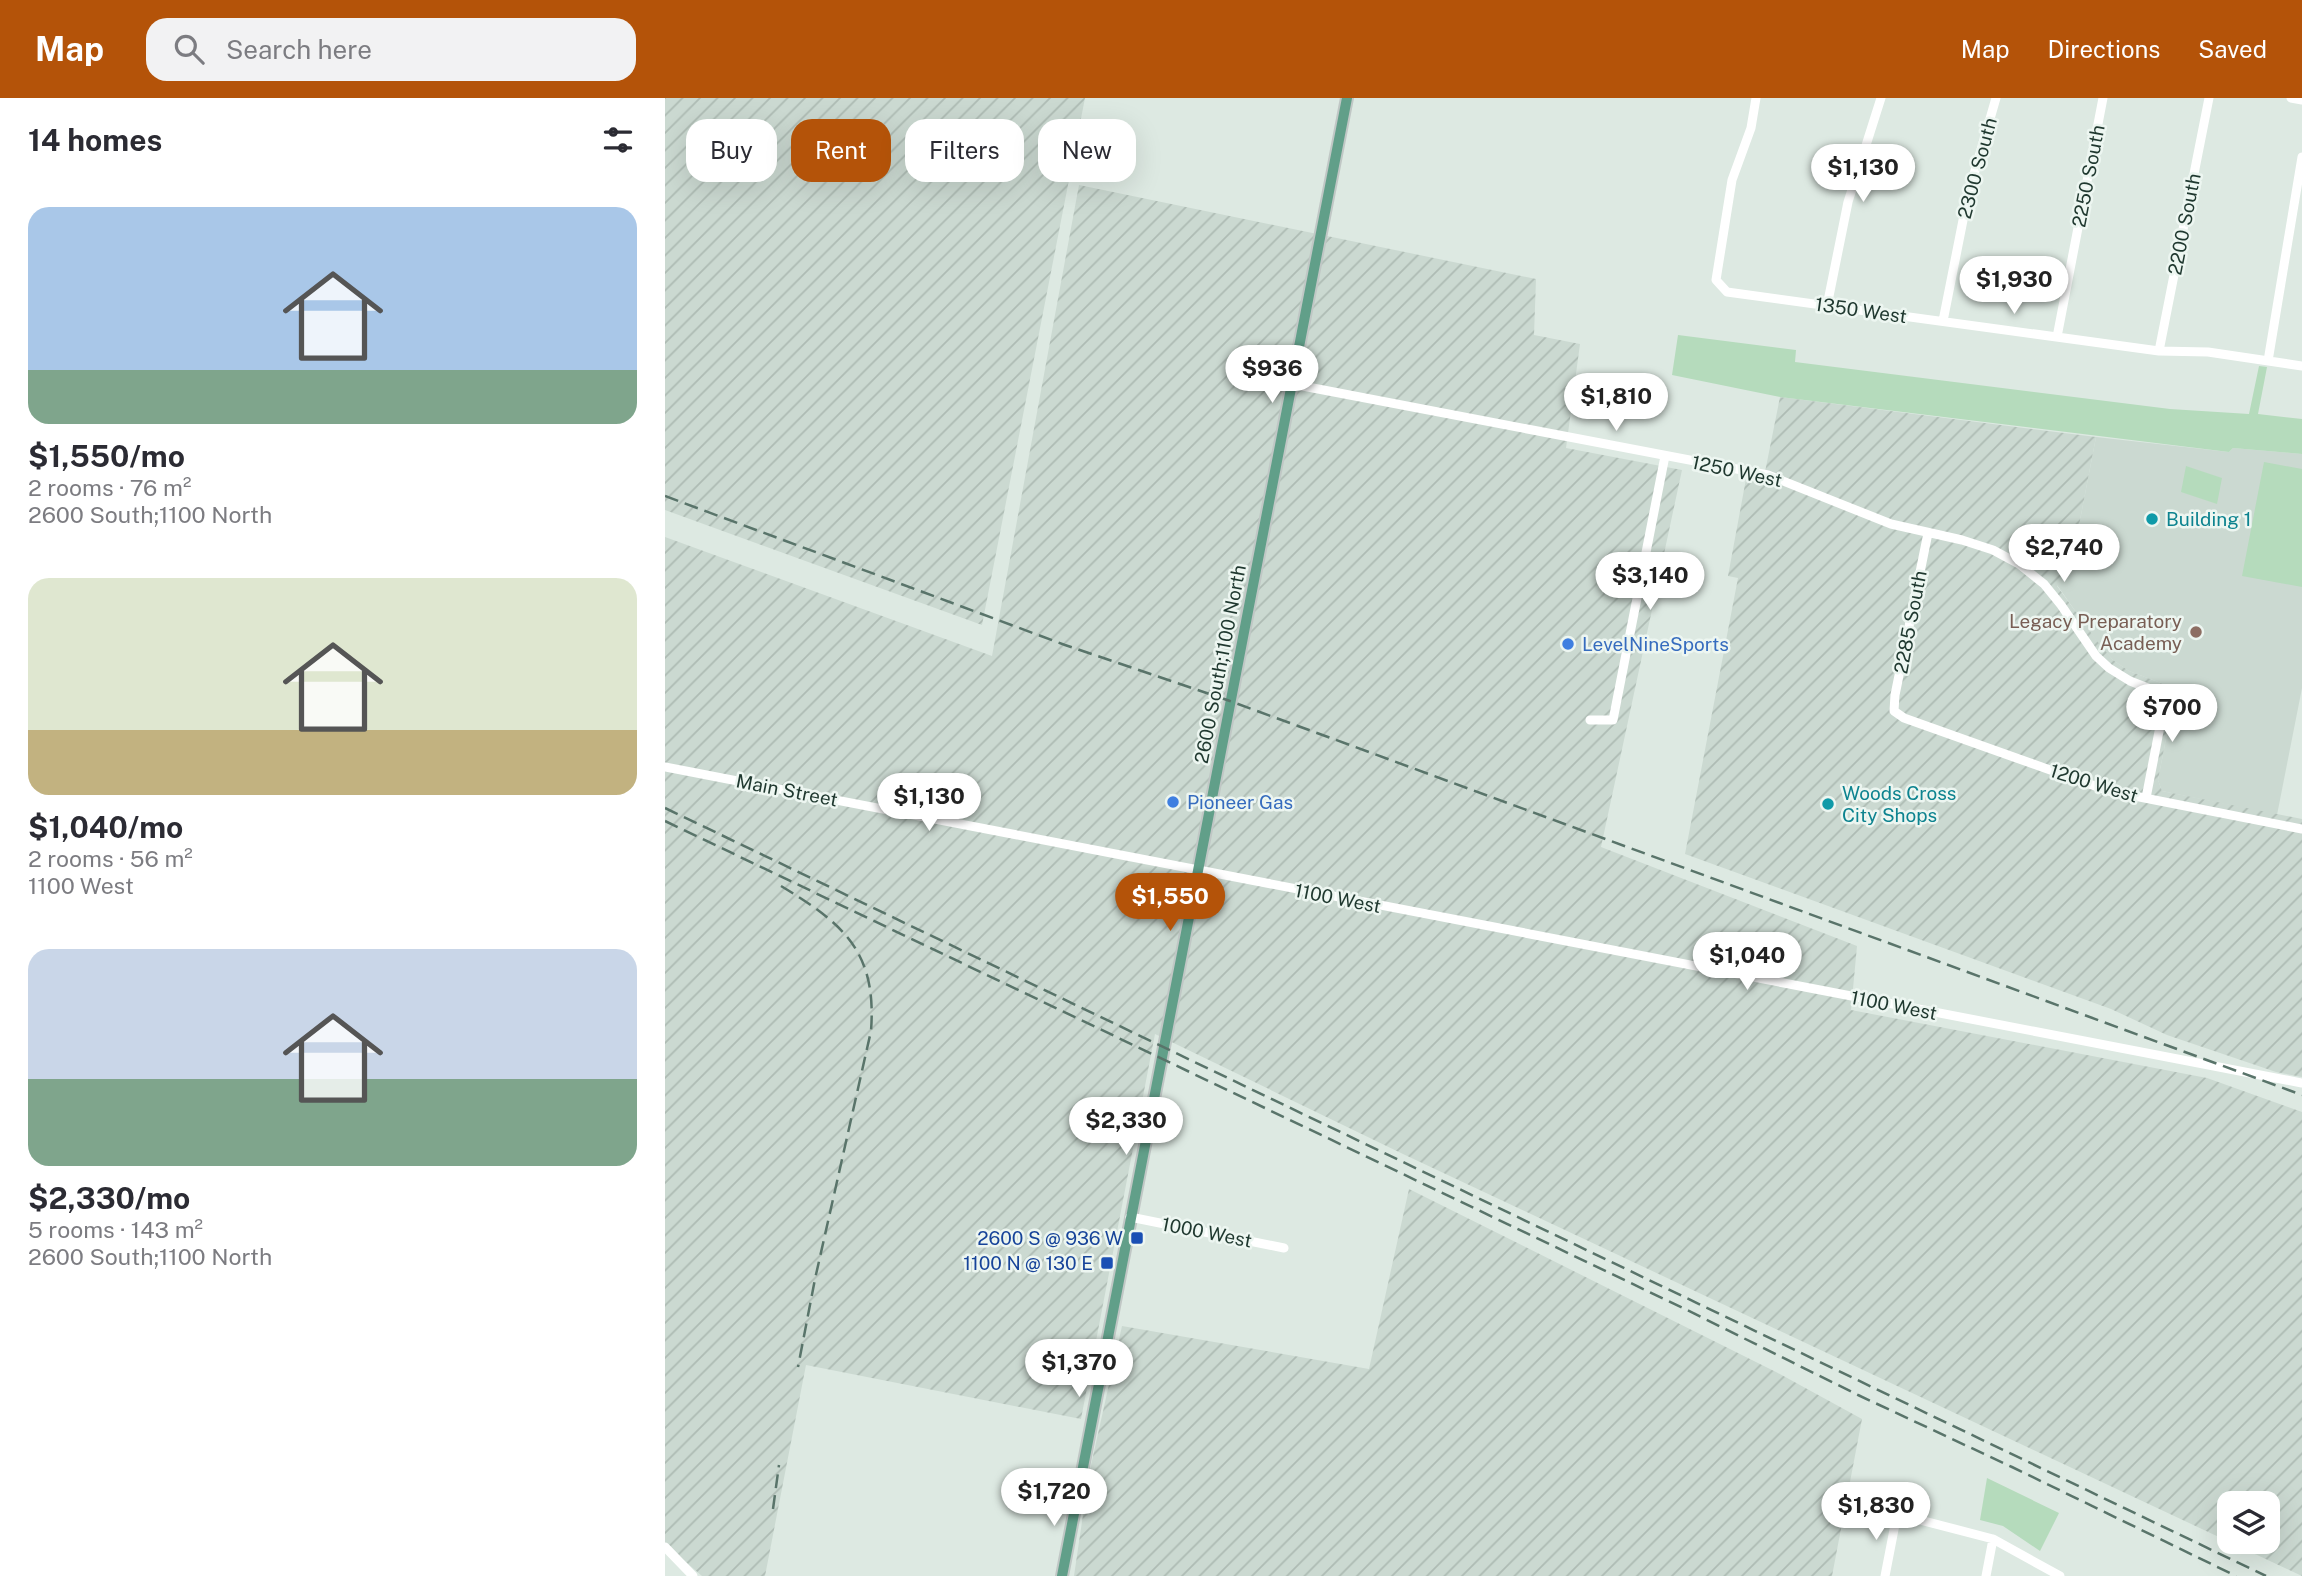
<!DOCTYPE html>
<html lang="en">
<head>
<meta charset="utf-8">
<style>
  :root { --surface:#fff; --page:#f2f2f3; --text:#2b2b33; --muted:#7c7c81; --accent:#b45309 }
  body { margin:0; font-family:"Public Sans",sans-serif; background:var(--page); color:var(--text); height:100vh; display:flex; flex-direction:column; font-size:26px; white-space:nowrap }
  * { box-sizing:border-box; margin:0 }
  p { font-size:23px; color:var(--muted) }
  .icon { flex:none; width:38px; height:38px; fill:none; stroke:currentColor; stroke-width:2; stroke-linecap:round; stroke-linejoin:round }
  .map { position:relative; flex:1; overflow:hidden }
  .sheet { display:flex; flex-direction:column; background:var(--surface); width:665px }
  .sheet>* { flex:none }
  .guide { position:absolute; left:21px; top:21px; width:665px; height:63px; display:flex; gap:14px }
  .fabs { position:absolute; left:1552px; top:1393px; display:grid; gap:14px }
  .fabs a { display:grid; place-items:center; width:63px; height:63px; border-radius:14px; background:var(--surface); box-shadow:0 7px 28px #0002; font-size:35px }
  .price { position:absolute; translate:-50% -60px; padding:0 16px; border-radius:24px; background:#fff; color:#222; font-size:23px; line-height:46px; filter:drop-shadow(0 2px 4px #0008) }
  .price::after { content:''; position:absolute; left:50%; top:42px; width:21px; height:16px; margin-left:-10px; background:inherit; clip-path:polygon(0 0,100% 0,50% 100%) }
  .price.active { background:var(--accent); color:#fff }
  ul { padding:0; list-style:none }
  li { display:grid; align-content:center; gap:14px; height:371px; padding:0 28px }
  li span { display:grid; place-items:center; height:217px; border-radius:21px; color:#555 }
  li>.icon { margin-inline-start:auto }
  span .icon { width:126px; height:126px; fill:#fffc; stroke-width:1 }
  li b { font-size:30px }
  h2 { display:flex; justify-content:space-between; align-items:center; height:84px; padding:0 28px; font-size:30px }
  .chip { padding:0 24px; border-radius:21px; background:var(--surface); box-shadow:0 7px 28px #0002; font-size:24px; line-height:63px }
  .chip.active { background:var(--accent); color:#fff }
  header { display:flex; align-items:center; gap:42px; box-sizing:border-box; height:98px; padding:0 35px; background:var(--accent); color:#fff }
  header strong { font-size:33px }
  nav { display:flex; gap:38px; margin-inline-start:auto; font-size:24px }
  .search { width:490px; height:63px; background:var(--page); display:flex; align-items:center; gap:18px; box-sizing:border-box; padding:0 24px; border-radius:21px; color:var(--muted); font-size:26px }
  main { display:flex; flex:1; min-height:0 }
  .map>svg:first-child { display:block }
  .built { fill:#cbd9d1 }
  .industrial { fill:url(#industrial-furrows); fill-rule:evenodd }
  .green { fill:#b5dbbc }
  .lines { fill:none; stroke-linecap:round; stroke-linejoin:round }
  .major-casing { stroke:#c0c7c5; stroke-width:14 }
  .minor { stroke:#fff; stroke-width:9 }
  .major { stroke:#619f89; stroke-width:10 }
  .rail { stroke:#59746a; stroke-width:2.5; stroke-dasharray:14 7; stroke-linecap:butt }
  .culture-dot { fill:#0f9aa8; stroke:#edf6f1; stroke-width:2.5 }
  .education-dot { fill:#8d6e63; stroke:#edf6f1; stroke-width:2.5 }
  .shop-dot { fill:#3f7fe0; stroke:#edf6f1; stroke-width:2.5 }
  .transit-dot { fill:#1a4fb4; stroke:#edf6f1; stroke-width:2.5 }
  .labels { text-anchor:middle; stroke-width:5; stroke-linejoin:round; paint-order:stroke }
  .street-label { font-size:19px; fill:#1f382f; stroke:#edf6f1 }
  .culture-label { font-size:19px; fill:#0d838f; stroke:#edf6f1; text-anchor:start }
  .education-label { font-size:19px; fill:#785e54; stroke:#edf6f1; text-anchor:end }
  .shop-label { font-size:19px; fill:#366cbe; stroke:#edf6f1; text-anchor:start }
  .transit-label { font-size:19px; fill:#164399; stroke:#edf6f1; text-anchor:end }
</style>
</head>
<body>
<header>
<strong>Map</strong>
<div class="search"><svg class="icon" aria-label="search" viewBox="0 0 24 24"><circle cx="10" cy="10" r="6"/><path d="M15 15l6 6"/></svg>Search here</div>
<nav><a>Map</a><a>Directions</a><a>Saved</a></nav>
</header>
<main>
<section class="sheet">
<h2>14 homes<svg class="icon" aria-label="filters" viewBox="0 0 24 24"><path d="M4 7h16M4 17h16"/><circle cx="9" cy="7" r="2"/><circle cx="15" cy="17" r="2"/></svg></h2>
<ul>
<li><span style="background:linear-gradient(#a9c7e8 75%,#7fa58c 0)"><svg class="icon" aria-label="home" viewBox="0 0 24 24"><path d="M3 11l9-7 9 7M6 9v11h12V9"/></svg></span><div><b>$1,550/mo</b><p>2 rooms · 76 m²</p><p>2600 South;1100 North</p></div></li>
<li><span style="background:linear-gradient(#dfe7d0 70%,#c2b280 0)"><svg class="icon" aria-label="home" viewBox="0 0 24 24"><path d="M3 11l9-7 9 7M6 9v11h12V9"/></svg></span><div><b>$1,040/mo</b><p>2 rooms · 56 m²</p><p>1100 West</p></div></li>
<li><span style="background:linear-gradient(#c9d6e8 60%,#7fa58c 0)"><svg class="icon" aria-label="home" viewBox="0 0 24 24"><path d="M3 11l9-7 9 7M6 9v11h12V9"/></svg></span><div><b>$2,330/mo</b><p>5 rooms · 143 m²</p><p>2600 South;1100 North</p></div></li>
</ul>
</section>
<div class="map">
<svg width="1637" height="1478" viewBox="0 0 1637 1478">
  <defs>
    <pattern id="industrial-furrows" width="10" height="10" patternUnits="userSpaceOnUse" patternTransform="scale(1.75)"><rect width="10" height="10" fill="#cbd9d1"/><path d="M-1 1l2-2M0 10L10 0M9 11l2-2" fill="none" stroke="#aebbb4"/></pattern>
  </defs>
  <rect width="100%" height="100%" fill="#dde9e2"/>
  <path class="built" d="M1431,339l133,15 4,-4 69,6v234l-25,127 -115,-24 -4,-11 13,-67v-16l-10,-14 -32,-12 -16,-11 -16,-18 -40,-57 14,-18z"/>
  <path class="industrial" d="M0,0h420l-103,527 -317,-115z
    M414,87l457,94 -2,56 46,9 -14,104 116,22 -81,377 256,99 -6,64 356,68 95,34v464l-899,-422 -248,-120 -74,385 -275,-54 -41,211h-63l-37,-32v-1007l327,119zM1564,1405h39v39h-39z
    M1115,299l316,40 -25,130 -14,19 40,55 16,19 16,11 32,12 8,9 3,12 -1,9 -13,67 4,11 140,28v258l-26,-5 -109,-37 -56,-26 -426,-155 53,-276 -10,-2 18,-97 17,3z
    M744,1091l367,183 86,47 -30,157h-758l15,-102 33,-148 247,43z"/>
  <path class="green" d="M1013,237l118,15 -1,12 375,47 79,5 10,-48 8,1 -9,47 44,5v35l-69,-6 -4,4 -449,-55 -108,-22z
    M1599,364l38,7v118l-60,-11z
    M1521,368l36,12 -5,26 -36,-12z
    M1322,1380l72,35 -19,38 -37,-25 -23,-6z"/>
  <g class="lines">
    <defs>
      <path id="major" d="M397,1478l285,-1478"/>
    </defs>
    <use href="#major" class="major-casing"/>
    <path class="minor" d="M1091,0l-5,30 -19,52 -16,100 11,12 432,59 49,1 94,14
      M1626,0l11,2
      M1162,208l21,-104 33,-104
      M1278,223l25,-126 28,-97
      M1392,239l46,-239
      M1494,253l50,-253
      M1603,263l34,-204
      M627,286l476,91 123,49 71,16 31,10 26,14 25,20 17,21 35,51 13,12 21,13 28,11 6,10 -1,9 -17,87
      M1263,435l-33,162 -1,16 10,7 205,73 193,38
      M925,622h23l52,-264
      M0,669l1637,316
      M465,1119l154,31
      M0,1449l28,29
      M1220,1478l12,-62 96,25 67,37
      M1321,1478l7,-37"/>
    <use href="#major" class="major"/>
    <path class="rail" d="M0,398l400,149 165,56 1072,394
      M0,710l1601,768
      M0,723l1020,488 173,86 154,72 224,109
      M116,788c63,38 96,66 90,145l-56,248 -17,88
      M108,1411l6,-44"/>
  </g>
  <g class="culture-dot">
    <circle cx="1487" cy="421" r="7"/>
    <circle cx="1163" cy="706" r="7"/>
  </g>
  <circle class="education-dot" cx="1531" cy="534" r="7"/>
  <g class="shop-dot">
    <circle cx="903" cy="546" r="7"/>
    <circle cx="508" cy="704" r="7"/>
  </g>
  <g class="transit-dot">
    <rect x="465" y="1133" width="14" height="14" rx="3.5"/>
    <rect x="435" y="1158" width="14" height="14" rx="3.5"/>
  </g>
  <g class="labels">
    <g class="street-label">
      <text transform="translate(1312 70) rotate(-75)" y="7">2300 South</text>
      <text transform="translate(1423 78) rotate(-79)" y="7">2250 South</text>
      <text transform="translate(1519 126) rotate(-79)" y="7">2200 South</text>
      <text transform="translate(1196 212) rotate(8)" y="7">1350 West</text>
      <text transform="translate(1072 373) rotate(12)" y="7">1250 West</text>
      <text transform="translate(1245 524) rotate(-79)" y="7">2285 South</text>
      <text transform="translate(555 566) rotate(-79)" y="7">2600 South;1100 North</text>
      <text transform="translate(1429 685) rotate(17)" y="7">1200 West</text>
      <text transform="translate(122 692) rotate(11)" y="7">Main Street</text>
      <text transform="translate(673 800) rotate(11)" y="7">1100 West</text>
      <text transform="translate(1229 907) rotate(11)" y="7">1100 West</text>
      <text transform="translate(542 1134) rotate(11)" y="7">1000 West</text>
    </g>
    <g class="culture-label">
      <text x="1501" y="428">Building 1</text>
      <text x="1177" y="702">Woods Cross<tspan x="1177" dy="22">City Shops</tspan></text>
    </g>
    <g class="education-label">
      <text x="1517" y="530">Legacy Preparatory<tspan x="1517" dy="22">Academy</tspan></text>
    </g>
    <g class="shop-label">
      <text x="917" y="553">LevelNineSports</text>
      <text x="522" y="711">Pioneer Gas</text>
    </g>
    <g class="transit-label">
      <text x="458" y="1147">2600 S @ 936 W</text>
      <text x="428" y="1172">1100 N @ 130 E</text>
    </g>
  </g>
</svg>
<div class="fabs">
<a><svg class="icon" aria-label="layers" viewBox="0 0 24 24"><path d="M12 4l9 5-9 5-9-5zM3 14l9 5 9-5"/></svg></a>
</div>
<b class="price" style="left:1198px;top:106px">$1,130</b>
<b class="price" style="left:1349px;top:218px">$1,930</b>
<b class="price" style="left:607px;top:307px">$936</b>
<b class="price" style="left:951px;top:335px">$1,810</b>
<b class="price" style="left:1399px;top:486px">$2,740</b>
<b class="price" style="left:985px;top:514px">$3,140</b>
<b class="price" style="left:1507px;top:646px">$700</b>
<b class="price" style="left:264px;top:735px">$1,130</b>
<b class="price active" style="left:505px;top:835px">$1,550</b>
<b class="price" style="left:1082px;top:894px">$1,040</b>
<b class="price" style="left:461px;top:1059px">$2,330</b>
<b class="price" style="left:414px;top:1301px">$1,370</b>
<b class="price" style="left:389px;top:1430px">$1,720</b>
<b class="price" style="left:1211px;top:1444px">$1,830</b>
<div class="guide">
<a class="chip">Buy</a>
<a class="chip active">Rent</a>
<a class="chip">Filters</a>
<a class="chip">New</a>
</div>
</div>
</main>
</body>
</html>
